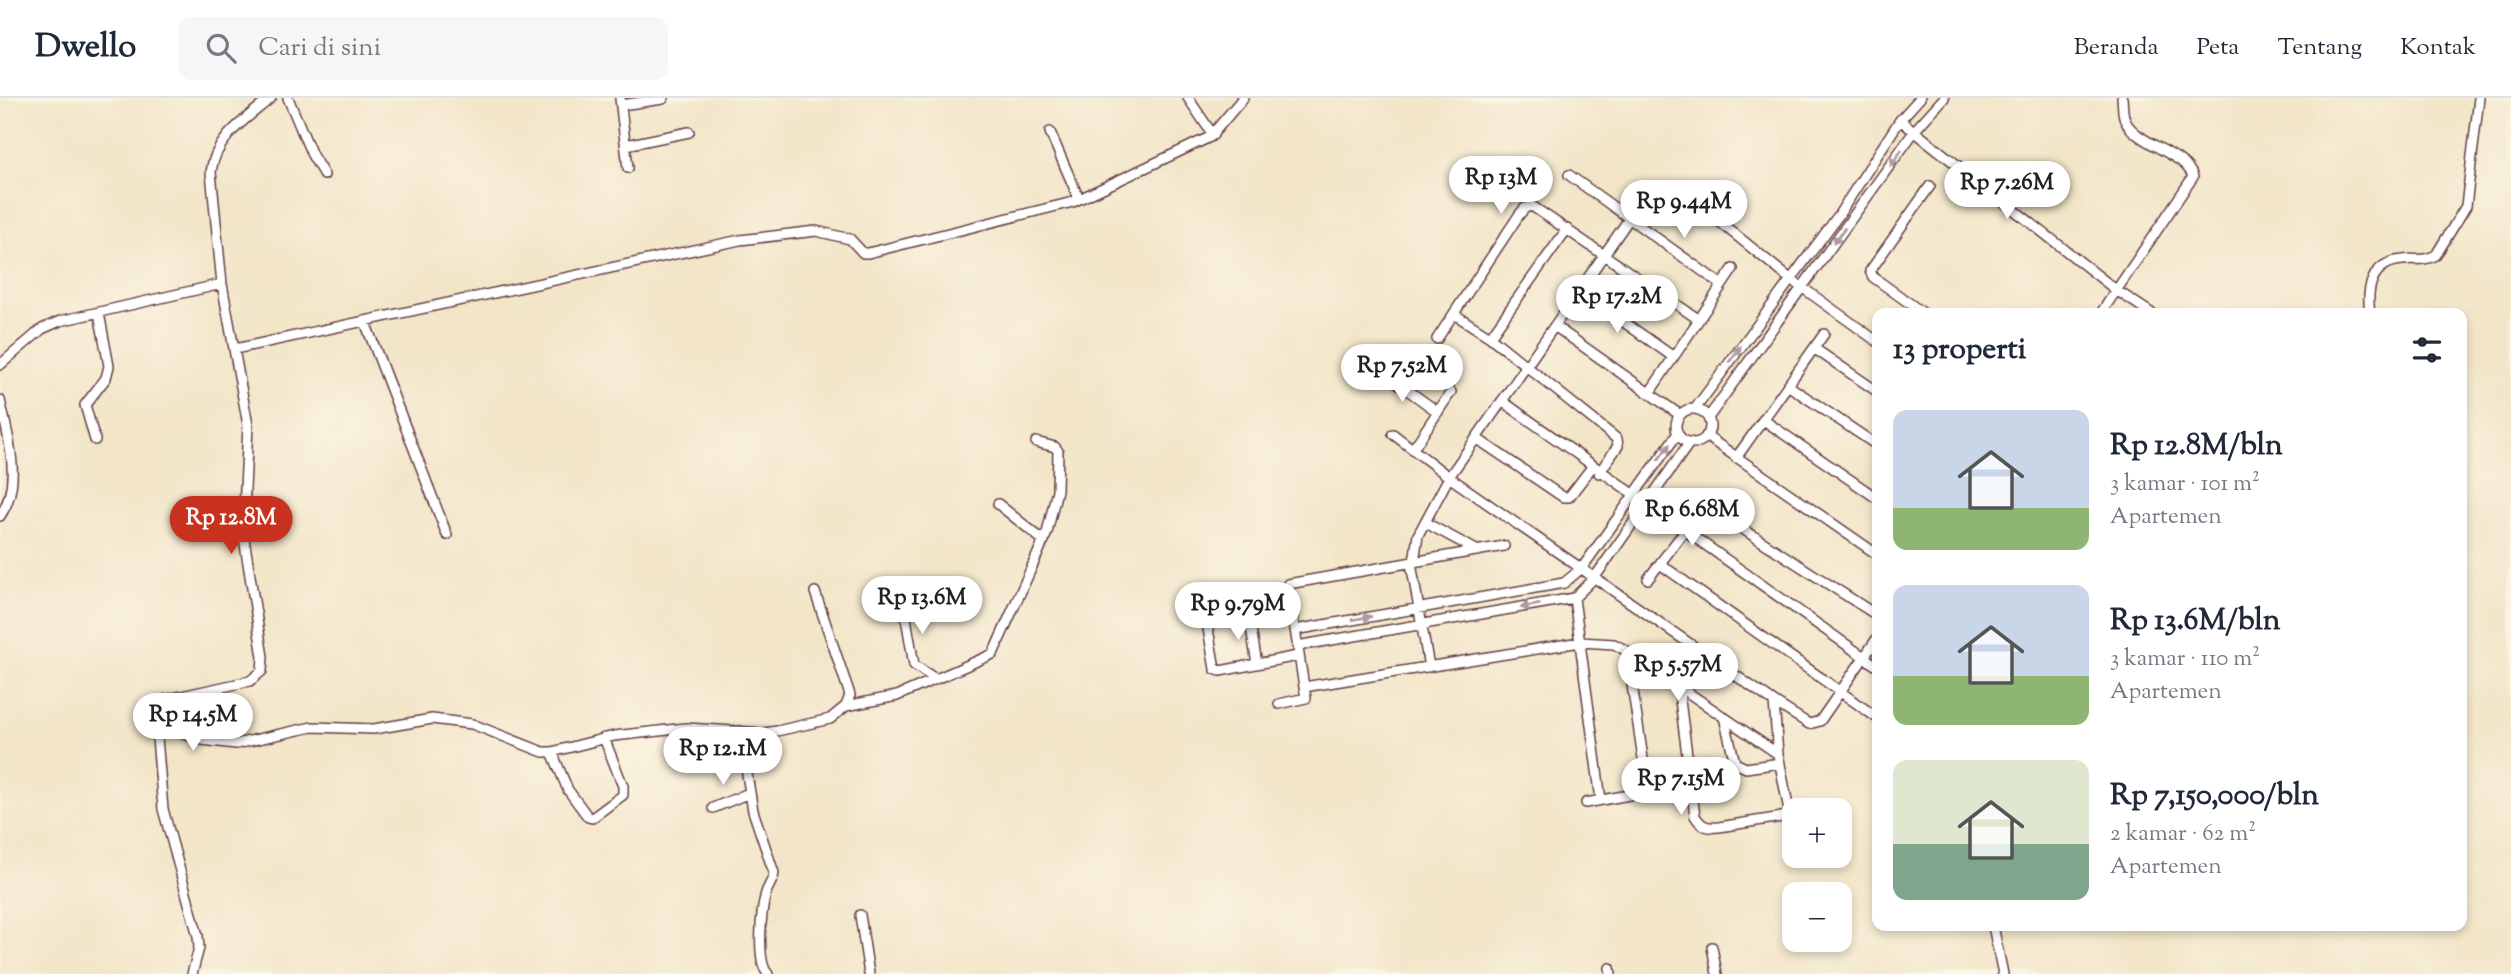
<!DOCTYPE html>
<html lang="id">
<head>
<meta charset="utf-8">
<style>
  :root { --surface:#fff; --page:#f6f6f7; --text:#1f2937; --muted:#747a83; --line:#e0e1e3; --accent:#c8321e }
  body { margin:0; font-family:"Sorts Mill Goudy",serif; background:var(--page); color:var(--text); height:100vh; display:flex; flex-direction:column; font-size:26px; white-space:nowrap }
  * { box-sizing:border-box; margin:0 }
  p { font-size:23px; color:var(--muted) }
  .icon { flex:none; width:38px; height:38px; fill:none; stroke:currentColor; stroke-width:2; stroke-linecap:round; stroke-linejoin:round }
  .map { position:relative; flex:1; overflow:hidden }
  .drawer { position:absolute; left:1872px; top:210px; width:595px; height:623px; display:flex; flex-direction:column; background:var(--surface); border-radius:14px; box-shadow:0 4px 10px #0003 }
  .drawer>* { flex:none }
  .tools { position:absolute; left:1782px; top:700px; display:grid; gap:14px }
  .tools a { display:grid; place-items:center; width:70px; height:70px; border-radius:14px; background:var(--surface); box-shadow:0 4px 10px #0003; font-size:35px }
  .price { position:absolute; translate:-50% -60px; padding:0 16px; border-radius:24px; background:#fff; color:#222; font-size:23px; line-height:46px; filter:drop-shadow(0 2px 4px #0008) }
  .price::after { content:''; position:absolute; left:50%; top:42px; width:21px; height:16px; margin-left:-10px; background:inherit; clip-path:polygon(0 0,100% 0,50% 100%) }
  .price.active { background:var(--accent); color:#fff }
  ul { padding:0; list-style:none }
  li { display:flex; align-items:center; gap:21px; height:175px; padding:0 21px }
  li span { display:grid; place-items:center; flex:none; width:196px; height:140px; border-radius:14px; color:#555 }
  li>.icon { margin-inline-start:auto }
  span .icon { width:84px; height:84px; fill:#fffc; stroke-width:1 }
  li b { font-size:30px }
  h2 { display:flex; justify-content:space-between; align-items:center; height:84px; padding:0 21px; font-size:30px }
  header { display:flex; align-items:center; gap:42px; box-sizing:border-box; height:98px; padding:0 35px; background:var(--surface); border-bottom:2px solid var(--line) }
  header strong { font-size:33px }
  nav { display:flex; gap:38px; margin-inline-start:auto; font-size:24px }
  .search { width:490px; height:63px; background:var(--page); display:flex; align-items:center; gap:18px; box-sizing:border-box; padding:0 24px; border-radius:14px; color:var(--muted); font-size:26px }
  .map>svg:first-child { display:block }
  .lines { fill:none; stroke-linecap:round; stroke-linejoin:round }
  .minor-casing { stroke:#633d43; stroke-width:12 }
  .minor { stroke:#fff; stroke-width:9 }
  .oneway { fill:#ae9aa0 }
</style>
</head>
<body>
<header>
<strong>Dwello</strong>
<div class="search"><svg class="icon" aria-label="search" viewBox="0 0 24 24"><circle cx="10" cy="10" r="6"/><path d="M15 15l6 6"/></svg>Cari di sini</div>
<nav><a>Beranda</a><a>Peta</a><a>Tentang</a><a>Kontak</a></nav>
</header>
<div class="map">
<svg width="2511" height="876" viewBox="0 0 2511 876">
  <rect width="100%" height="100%" fill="#fcf5e5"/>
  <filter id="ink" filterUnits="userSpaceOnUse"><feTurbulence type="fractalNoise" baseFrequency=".0143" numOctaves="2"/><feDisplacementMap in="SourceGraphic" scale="14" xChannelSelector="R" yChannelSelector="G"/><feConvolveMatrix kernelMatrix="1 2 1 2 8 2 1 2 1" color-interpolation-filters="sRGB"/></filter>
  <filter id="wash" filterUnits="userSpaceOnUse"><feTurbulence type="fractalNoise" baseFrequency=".00686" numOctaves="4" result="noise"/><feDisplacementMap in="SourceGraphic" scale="28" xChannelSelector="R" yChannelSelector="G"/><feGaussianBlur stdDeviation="1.57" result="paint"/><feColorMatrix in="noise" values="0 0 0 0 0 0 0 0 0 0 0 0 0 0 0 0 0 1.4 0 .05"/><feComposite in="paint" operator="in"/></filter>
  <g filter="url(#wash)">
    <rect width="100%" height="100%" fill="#f2e5c8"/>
  </g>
  <g filter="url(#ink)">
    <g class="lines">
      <defs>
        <path id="minor" d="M288,0l24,57 12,20
          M620,0l8,70
          M1188,0l25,37
          M621,7l42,-6
          M1900,22l216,170 35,23
          M1050,34l29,67
          M626,47l63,-13
          M1569,77l153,110
          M1580,193l92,65
          M1923,215l-50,-36 -3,-6 60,-85
          M2101,215l92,-136c-7,-24 -58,-33 -68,-57 -3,-7 -2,-15 -3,-22
          M2370,215c-4,-25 2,-51 33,-53 12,-2 21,2 33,-5l30,-49 13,-108
          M1454,216l36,23 127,102 1,7 -19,27
          M365,224l82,213
          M1556,229l124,88
          M1490,239l77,-108
          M1437,241l82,-124 6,-7 7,-2 166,113
          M235,251l505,-109 76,-9 34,8 13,14h5l205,-51 137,-65 33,-39
          M1815,251l63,43
          M0,267l42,-36 18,-8 162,-37
          M1384,275l54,39
          M1789,288l89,60
          M1650,294l83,-123
          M0,302c8,36 23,83 0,116
          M1502,303l376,266
          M1695,311l143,-193 62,-96 20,-22
          M1676 328a17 17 0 1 1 34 0a17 17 0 1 1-34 0Z
          M1708,320l208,-289 28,-31
          M1765,323l113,78
          M1393,336l56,43 -31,58 -4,27 -3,1 18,104
          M1706,338l172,119
          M1476,340l87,59h6l23,-30
          M95,342l-10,-35 21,-27 3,-12 -10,-53
          M1413,351l38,-57
          M1736,360l88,-124
          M998,406l46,37
          M1426,425l52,28
          M1504,448l-216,38 16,103 276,-45 34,2 13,7 151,103
          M1660,466l216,153
          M1648,481l49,-64 13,-7 168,108
          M1574,500l27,202
          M903,502l11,65 20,13
          M1295,532l269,-47 18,-15 96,-135
          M1297,548l277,-48 21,-21 95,-135
          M1627,553l21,141
          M1257,566l-8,-48 -42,7 8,46 5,2 78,-15
          M1678,587l17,131c7,11 12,12 24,11l75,-12
          M1774,604l-325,-225 180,-258c15,-17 25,-34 50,-30l110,89 89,64
          M1279,606l27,-6 -2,-11
          M846,608l51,-10 96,-42 54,-121 10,-43 1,-39 -3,-4 -19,-5
          M1724,619l11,46 11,5 34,-5
          M156,627l46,15 34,4 76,-17 62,2 58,-10 40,5 71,28h9l62,-16 72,-8 78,5 13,-2 53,-12 16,-13 4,-11 -35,-103
          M740,633l13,80 21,62c-1,8 -6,13 -8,20 -5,17 -10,69 2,81
          M552,654l16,38 20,27 4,1 31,-23v-9l-19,-48
          M1586,705l107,-20
          M713,710l36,-15
          M1812,712l4,-1
          M1790,718l-12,-62 -4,-52 35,22 11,-3 58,-84
          M860,817l9,59
          M1993,828l10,48
          M1712,849l5,27
          M1610,870l1,6
          M192,876l7,-26 -1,-12 -35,-127 -8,-95 8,-14 87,-19 12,-10 1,-14 -20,-125 5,-107 -26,-141 -11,-112c4,-34 35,-53 60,-74"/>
      </defs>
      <use href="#minor" class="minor-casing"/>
      <use href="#minor" class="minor"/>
    </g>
    <defs><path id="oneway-solid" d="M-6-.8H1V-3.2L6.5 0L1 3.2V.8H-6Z" transform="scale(1.75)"/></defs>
    <g class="oneway">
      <use href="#oneway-solid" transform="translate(1896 60) rotate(125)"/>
      <use href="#oneway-solid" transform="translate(1839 138) rotate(127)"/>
      <use href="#oneway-solid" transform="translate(1735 256) rotate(-54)"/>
      <use href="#oneway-solid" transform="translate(1664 354) rotate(-53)"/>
      <use href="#oneway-solid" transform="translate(1530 508) rotate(170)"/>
      <use href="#oneway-solid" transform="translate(1362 520) rotate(-10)"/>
    </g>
  </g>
</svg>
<div class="tools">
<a>+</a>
<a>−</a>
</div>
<b class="price" style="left:1501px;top:118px">Rp 13M</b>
<b class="price" style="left:2007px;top:123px">Rp 7.26M</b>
<b class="price" style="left:1684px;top:142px">Rp 9.44M</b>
<b class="price" style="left:1617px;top:237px">Rp 17.2M</b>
<b class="price" style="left:1402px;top:306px">Rp 7.52M</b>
<b class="price" style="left:1692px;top:450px">Rp 6.68M</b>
<b class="price active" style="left:231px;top:458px">Rp 12.8M</b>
<b class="price" style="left:922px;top:538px">Rp 13.6M</b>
<b class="price" style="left:1238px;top:544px">Rp 9.79M</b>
<b class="price" style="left:1678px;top:605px">Rp 5.57M</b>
<b class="price" style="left:193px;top:655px">Rp 14.5M</b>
<b class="price" style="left:723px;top:689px">Rp 12.1M</b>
<b class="price" style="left:1681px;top:719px">Rp 7.15M</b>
<section class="drawer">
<h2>13 properti<svg class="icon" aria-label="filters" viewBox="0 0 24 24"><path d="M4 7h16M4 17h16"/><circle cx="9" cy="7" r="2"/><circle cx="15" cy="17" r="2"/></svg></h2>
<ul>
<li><span style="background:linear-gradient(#c9d6e8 70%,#8fb573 0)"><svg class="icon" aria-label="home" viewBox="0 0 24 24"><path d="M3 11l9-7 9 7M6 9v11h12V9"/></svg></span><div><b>Rp 12.8M/bln</b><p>3 kamar · 101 m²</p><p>Apartemen</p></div></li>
<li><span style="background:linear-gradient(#c9d6e8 65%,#8fb573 0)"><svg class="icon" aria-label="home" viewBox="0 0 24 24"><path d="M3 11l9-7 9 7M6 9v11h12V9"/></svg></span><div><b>Rp 13.6M/bln</b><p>3 kamar · 110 m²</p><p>Apartemen</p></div></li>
<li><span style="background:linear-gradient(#dfe7d0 60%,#7fa58c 0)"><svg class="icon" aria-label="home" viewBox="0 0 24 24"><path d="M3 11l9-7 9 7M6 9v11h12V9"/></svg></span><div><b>Rp 7,150,000/bln</b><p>2 kamar · 62 m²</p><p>Apartemen</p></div></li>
</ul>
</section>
</div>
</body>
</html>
